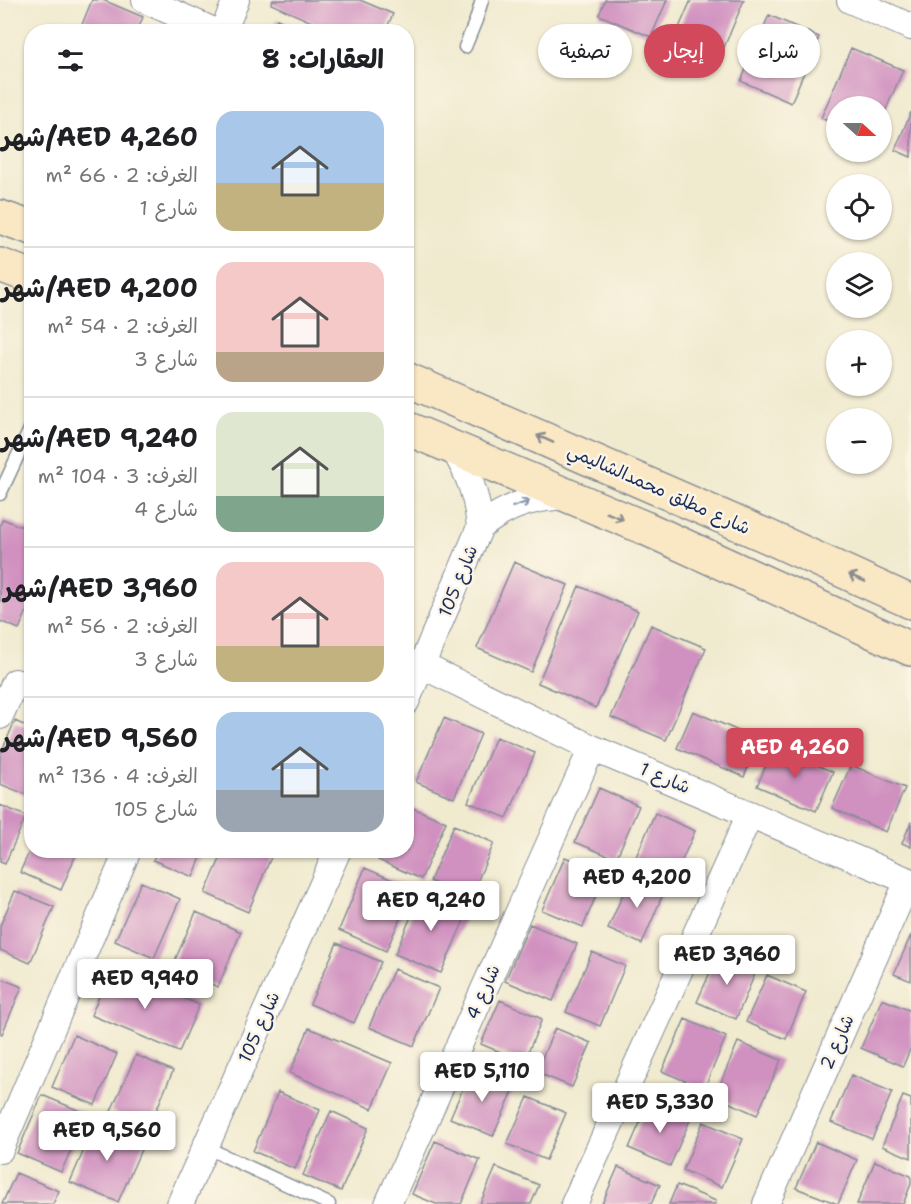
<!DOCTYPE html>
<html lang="ar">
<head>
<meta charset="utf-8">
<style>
  :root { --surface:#fff; --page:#f2f2f2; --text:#202124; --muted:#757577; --line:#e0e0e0; --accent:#d1495b }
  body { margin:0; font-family:"Shantell Sans","Playpen Sans Arabic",sans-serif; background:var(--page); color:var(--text); direction:rtl; height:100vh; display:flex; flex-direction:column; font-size:22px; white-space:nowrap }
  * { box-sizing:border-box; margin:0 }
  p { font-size:20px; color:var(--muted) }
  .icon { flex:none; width:33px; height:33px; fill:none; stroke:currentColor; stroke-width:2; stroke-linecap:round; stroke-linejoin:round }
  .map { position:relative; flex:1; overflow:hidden; direction:ltr }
  .drawer { position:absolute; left:24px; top:24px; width:390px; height:834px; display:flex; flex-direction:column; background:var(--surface); border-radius:24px; box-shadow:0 2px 4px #0004; direction:rtl }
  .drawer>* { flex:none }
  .guide { position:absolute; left:432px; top:24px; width:388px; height:54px; direction:rtl; display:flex; gap:12px }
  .needle { width:39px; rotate:111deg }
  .tools { position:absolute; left:826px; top:96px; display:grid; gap:12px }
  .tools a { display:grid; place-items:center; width:66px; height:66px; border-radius:50%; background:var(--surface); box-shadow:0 2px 4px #0004; font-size:30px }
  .price { position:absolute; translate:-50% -51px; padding:0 14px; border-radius:6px; background:#fff; color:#222; font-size:20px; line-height:39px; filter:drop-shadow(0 2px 3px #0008) }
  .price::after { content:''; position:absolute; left:50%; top:36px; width:18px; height:14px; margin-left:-9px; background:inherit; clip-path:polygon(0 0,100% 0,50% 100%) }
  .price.active { background:var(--accent); color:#fff }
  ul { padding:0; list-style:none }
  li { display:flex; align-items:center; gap:18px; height:150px; padding:0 30px }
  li+li { border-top:2px solid var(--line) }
  li span { display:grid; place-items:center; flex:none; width:168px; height:120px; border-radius:18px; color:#555 }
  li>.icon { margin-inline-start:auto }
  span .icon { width:72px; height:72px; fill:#fffc; stroke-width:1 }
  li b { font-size:26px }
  h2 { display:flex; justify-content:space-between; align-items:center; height:72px; padding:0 30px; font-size:26px }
  .chip { padding:0 21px; border-radius:27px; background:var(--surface); box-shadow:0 2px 4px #0004; font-size:21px; line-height:54px }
  .chip.active { background:var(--accent); color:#fff }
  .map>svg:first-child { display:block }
  .building { fill:#d090c0 }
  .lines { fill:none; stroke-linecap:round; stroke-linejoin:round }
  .lane-casing { stroke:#868c96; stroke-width:15 }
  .street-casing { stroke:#868c96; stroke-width:28 }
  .secondary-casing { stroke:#868c96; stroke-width:36 }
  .lane { stroke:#fff; stroke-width:12 }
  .street { stroke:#fff; stroke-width:26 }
  .secondary { stroke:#fae7c3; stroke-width:33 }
  .oneway { stroke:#8a8b90 }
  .oneway2 { stroke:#8d97ae }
  .labels { text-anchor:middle; stroke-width:5; stroke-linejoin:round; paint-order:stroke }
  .street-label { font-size:18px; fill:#1b2f5e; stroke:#fcf5e5 }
</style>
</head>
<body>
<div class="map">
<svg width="911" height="1204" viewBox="0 0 911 1204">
  <rect width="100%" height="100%" fill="#fcf5e5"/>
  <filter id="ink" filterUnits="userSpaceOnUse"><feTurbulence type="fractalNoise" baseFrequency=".0167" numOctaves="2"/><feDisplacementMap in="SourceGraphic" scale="12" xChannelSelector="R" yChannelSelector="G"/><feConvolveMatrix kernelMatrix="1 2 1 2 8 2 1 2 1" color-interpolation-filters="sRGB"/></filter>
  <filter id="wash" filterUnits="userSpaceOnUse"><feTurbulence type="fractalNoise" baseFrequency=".008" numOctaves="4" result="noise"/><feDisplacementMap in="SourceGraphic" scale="24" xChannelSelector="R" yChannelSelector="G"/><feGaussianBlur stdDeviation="1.35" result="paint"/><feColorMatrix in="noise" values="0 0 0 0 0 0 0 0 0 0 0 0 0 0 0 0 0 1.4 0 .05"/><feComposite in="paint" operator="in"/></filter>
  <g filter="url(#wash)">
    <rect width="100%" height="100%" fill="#f0eacf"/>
    <g id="blocks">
      <path class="building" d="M92,0h11l40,17 -6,15h-58z
        M273,0h87l33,14 -8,18h-51l-63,-28z
        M605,0h62l-16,37 -52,-22z
        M691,0h53l-27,64 -45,-20z
        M769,15l50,22 -28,66 -50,-22z
        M277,19l28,13h-34z
        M851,48l52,22 -21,49v-13h-45v19l-16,-7z
        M911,112v45l-16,-7z
        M3,519l29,12v68l-13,30 -19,-8v-96z
        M514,562l54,23 -37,87 -54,-24z
        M579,586l59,25 -42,97 -58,-25z
        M651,625l55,23 -40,92 -55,-23z
        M693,711l66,29 -15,37 -67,-29z
        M444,718l37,16 -27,64 -38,-16z
        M15,721l17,8v68l-32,-13v-29z
        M496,737l39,16 -28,65 -39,-16z
        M774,747l59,25 -17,39 -59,-25z
        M851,765l54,23 -19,44 -54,-24z
        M599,788l40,18 -23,53 -41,-17z
        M0,805l26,11 -21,48 -5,-2z
        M406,805l40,17 -25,57 -43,-19 5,-10h23z
        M655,813l40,18 -20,45 -40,-17z
        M911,822v25l-9,-4z
        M454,825l40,18 -24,55 -40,-17z
        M32,846v4h46l-17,40 -41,-18z
        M158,850h46l-11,27 -40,-17z
        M224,850h50l-26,62 -43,-19z
        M565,857l40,17 -22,53 -41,-17z
        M365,868l48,21 -27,62 -47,-21z
        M631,875l34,14 -23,55 -34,-15z
        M141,882l39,17 -26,59 -39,-17z
        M15,891l39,16 -24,56 -30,-13v-24z
        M422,891l46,20 -27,62 -46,-19z
        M196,912l45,20 -23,55 -46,-20z
        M530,924l47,20 -24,57 -48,-20z
        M911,935v46l-17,-7z
        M337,943l44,19 -27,61 -44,-19z
        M592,952l33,14 -25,60 -34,-14z
        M719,952l38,17 -21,50 -39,-17z
        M112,967l87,38 -20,47 -88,-37z
        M394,969l45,19 -25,58 -45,-19z
        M767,975l39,17 -20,47 -40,-17z
        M0,978l22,9 -20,47h-2z
        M882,999l29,12v36l-8,19 -42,-18z
        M500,1000l42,19 -18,43 -43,-18z
        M685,1019l41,18 -22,52 -42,-18z
        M309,1028l83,35 -20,46 -82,-36z
        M555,1028l36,15 -19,44 -36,-15z
        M74,1035l43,19 -22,51 -43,-18z
        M738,1042l43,18 -24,55 -42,-19z
        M136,1055l37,16 -24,56 -38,-16z
        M471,1070l43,19 -21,47 -43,-18z
        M851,1075l41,17 -20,47 -41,-17z
        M278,1092l42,18 -25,59 -42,-18z
        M42,1095l45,19 -26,58 -44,-19z
        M903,1096l8,3v59l-29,-12z
        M528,1097l38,16 -20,47 -39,-16z
        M649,1102l41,18 -20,46 -41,-18z
        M331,1111l37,17 -27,63 -38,-16z
        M96,1122l48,21 -26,59 -48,-20z
        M703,1122l40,17 -21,48 -39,-17z
        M435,1141l45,19 -19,44h-25l-24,-10z
        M816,1142l41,18 -19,44 -42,-16z
        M875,1161l36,15v8l-8,20h-46z
        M496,1167l43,18 -8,19h-51z
        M618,1167l42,18 -9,19h-49z
        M16,1173l43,18 -6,13h-51z
        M677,1185l39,16 -1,3h-46z"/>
    </g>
  </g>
  <g filter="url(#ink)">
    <use href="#blocks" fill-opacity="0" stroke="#868c96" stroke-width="1.5"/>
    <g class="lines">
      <defs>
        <path id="lane" d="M465,47l11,-27 6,-20
          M0,494l32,-69
          M205,1147l124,57"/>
        <path id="street" d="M145,0l71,32
          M850,0l61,27
          M223,32l13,-32
          M480,527c29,-22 51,-29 88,-31
          M423,666l169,82 319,134
          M406,702l74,-175c-3,-31 -11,-54 -28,-80
          M0,716l15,-34
          M0,1150l128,-300
          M180,1204l158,-354
          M388,1204l204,-456
          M574,1204l176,-390
          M766,1204l142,-323"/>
        <path id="secondary" d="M0,217l32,11
          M0,265l32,12
          M406,379l363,158 142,65
          M406,428l239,100 266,121"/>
      </defs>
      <use href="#lane" class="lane-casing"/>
      <use href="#street" class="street-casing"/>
      <use href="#secondary" class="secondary-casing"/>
      <use href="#lane" class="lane"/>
      <use href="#street" class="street"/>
      <use href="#secondary" class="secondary"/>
    </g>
    <defs><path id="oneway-shaft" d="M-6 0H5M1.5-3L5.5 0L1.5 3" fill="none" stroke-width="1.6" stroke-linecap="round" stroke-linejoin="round" transform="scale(1.5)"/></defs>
    <g class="oneway">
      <use href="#oneway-shaft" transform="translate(545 439) rotate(-156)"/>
      <use href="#oneway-shaft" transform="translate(615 516) rotate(22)"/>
      <use href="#oneway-shaft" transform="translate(857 578) rotate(-156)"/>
    </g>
    <use class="oneway2" href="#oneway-shaft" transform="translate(521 504) rotate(-19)"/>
  </g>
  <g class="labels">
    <g class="street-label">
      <text transform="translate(659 489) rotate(24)" y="6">شارع مطلق محمدالشاليمي</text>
      <text transform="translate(458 581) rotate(-68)" y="6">شارع 105</text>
      <text transform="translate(665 778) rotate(23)" y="6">شارع 1</text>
      <text transform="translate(483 992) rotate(-66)" y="6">شارع 4</text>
      <text transform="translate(259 1027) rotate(-66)" y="6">شارع 105</text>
      <text transform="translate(837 1042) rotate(-66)" y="6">شارع 2</text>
    </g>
  </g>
</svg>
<div class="tools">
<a><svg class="needle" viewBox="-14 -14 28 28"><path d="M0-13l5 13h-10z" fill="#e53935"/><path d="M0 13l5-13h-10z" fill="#757577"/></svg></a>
<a><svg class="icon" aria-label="locate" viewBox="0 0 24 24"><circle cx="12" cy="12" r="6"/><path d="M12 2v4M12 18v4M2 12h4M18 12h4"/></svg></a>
<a><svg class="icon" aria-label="layers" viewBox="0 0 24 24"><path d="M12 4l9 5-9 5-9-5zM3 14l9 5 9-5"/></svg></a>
<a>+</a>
<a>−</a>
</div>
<b class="price active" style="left:795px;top:779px">AED 4,260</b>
<b class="price" style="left:637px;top:909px">AED 4,200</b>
<b class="price" style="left:431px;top:932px">AED 9,240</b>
<b class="price" style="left:727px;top:986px">AED 3,960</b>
<b class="price" style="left:145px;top:1010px">AED 9,940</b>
<b class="price" style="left:482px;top:1103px">AED 5,110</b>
<b class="price" style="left:660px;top:1134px">AED 5,330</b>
<b class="price" style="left:107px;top:1162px">AED 9,560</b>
<div class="guide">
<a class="chip">شراء</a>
<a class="chip active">إيجار</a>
<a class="chip">تصفية</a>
</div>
<section class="drawer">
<h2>العقارات: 8<svg class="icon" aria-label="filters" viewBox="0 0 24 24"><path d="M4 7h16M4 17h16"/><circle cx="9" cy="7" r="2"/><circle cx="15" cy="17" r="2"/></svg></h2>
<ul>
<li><span style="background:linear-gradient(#a9c7e8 60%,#c2b280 0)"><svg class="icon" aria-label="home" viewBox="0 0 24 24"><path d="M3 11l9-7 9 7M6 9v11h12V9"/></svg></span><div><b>AED 4,260/شهر</b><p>الغرف: 2 · 66 m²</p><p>شارع 1</p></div></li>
<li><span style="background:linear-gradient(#f6c9c9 75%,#b9a48a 0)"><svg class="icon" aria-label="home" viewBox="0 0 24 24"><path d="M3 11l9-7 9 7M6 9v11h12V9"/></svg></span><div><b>AED 4,200/شهر</b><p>الغرف: 2 · 54 m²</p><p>شارع 3</p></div></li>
<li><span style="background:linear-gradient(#dfe7d0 70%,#7fa58c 0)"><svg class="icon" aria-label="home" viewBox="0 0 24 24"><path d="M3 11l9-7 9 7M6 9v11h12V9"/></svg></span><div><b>AED 9,240/شهر</b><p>الغرف: 3 · 104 m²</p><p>شارع 4</p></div></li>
<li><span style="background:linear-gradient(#f6c9c9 70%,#c2b280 0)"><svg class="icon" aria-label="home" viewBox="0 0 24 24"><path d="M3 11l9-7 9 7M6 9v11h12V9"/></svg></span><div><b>AED 3,960/شهر</b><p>الغرف: 2 · 56 m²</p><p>شارع 3</p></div></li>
<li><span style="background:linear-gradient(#a9c7e8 65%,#9aa5b1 0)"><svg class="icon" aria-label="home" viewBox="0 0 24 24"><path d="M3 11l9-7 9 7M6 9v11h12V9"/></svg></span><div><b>AED 9,560/شهر</b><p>الغرف: 4 · 136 m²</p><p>شارع 105</p></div></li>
</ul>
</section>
</div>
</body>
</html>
